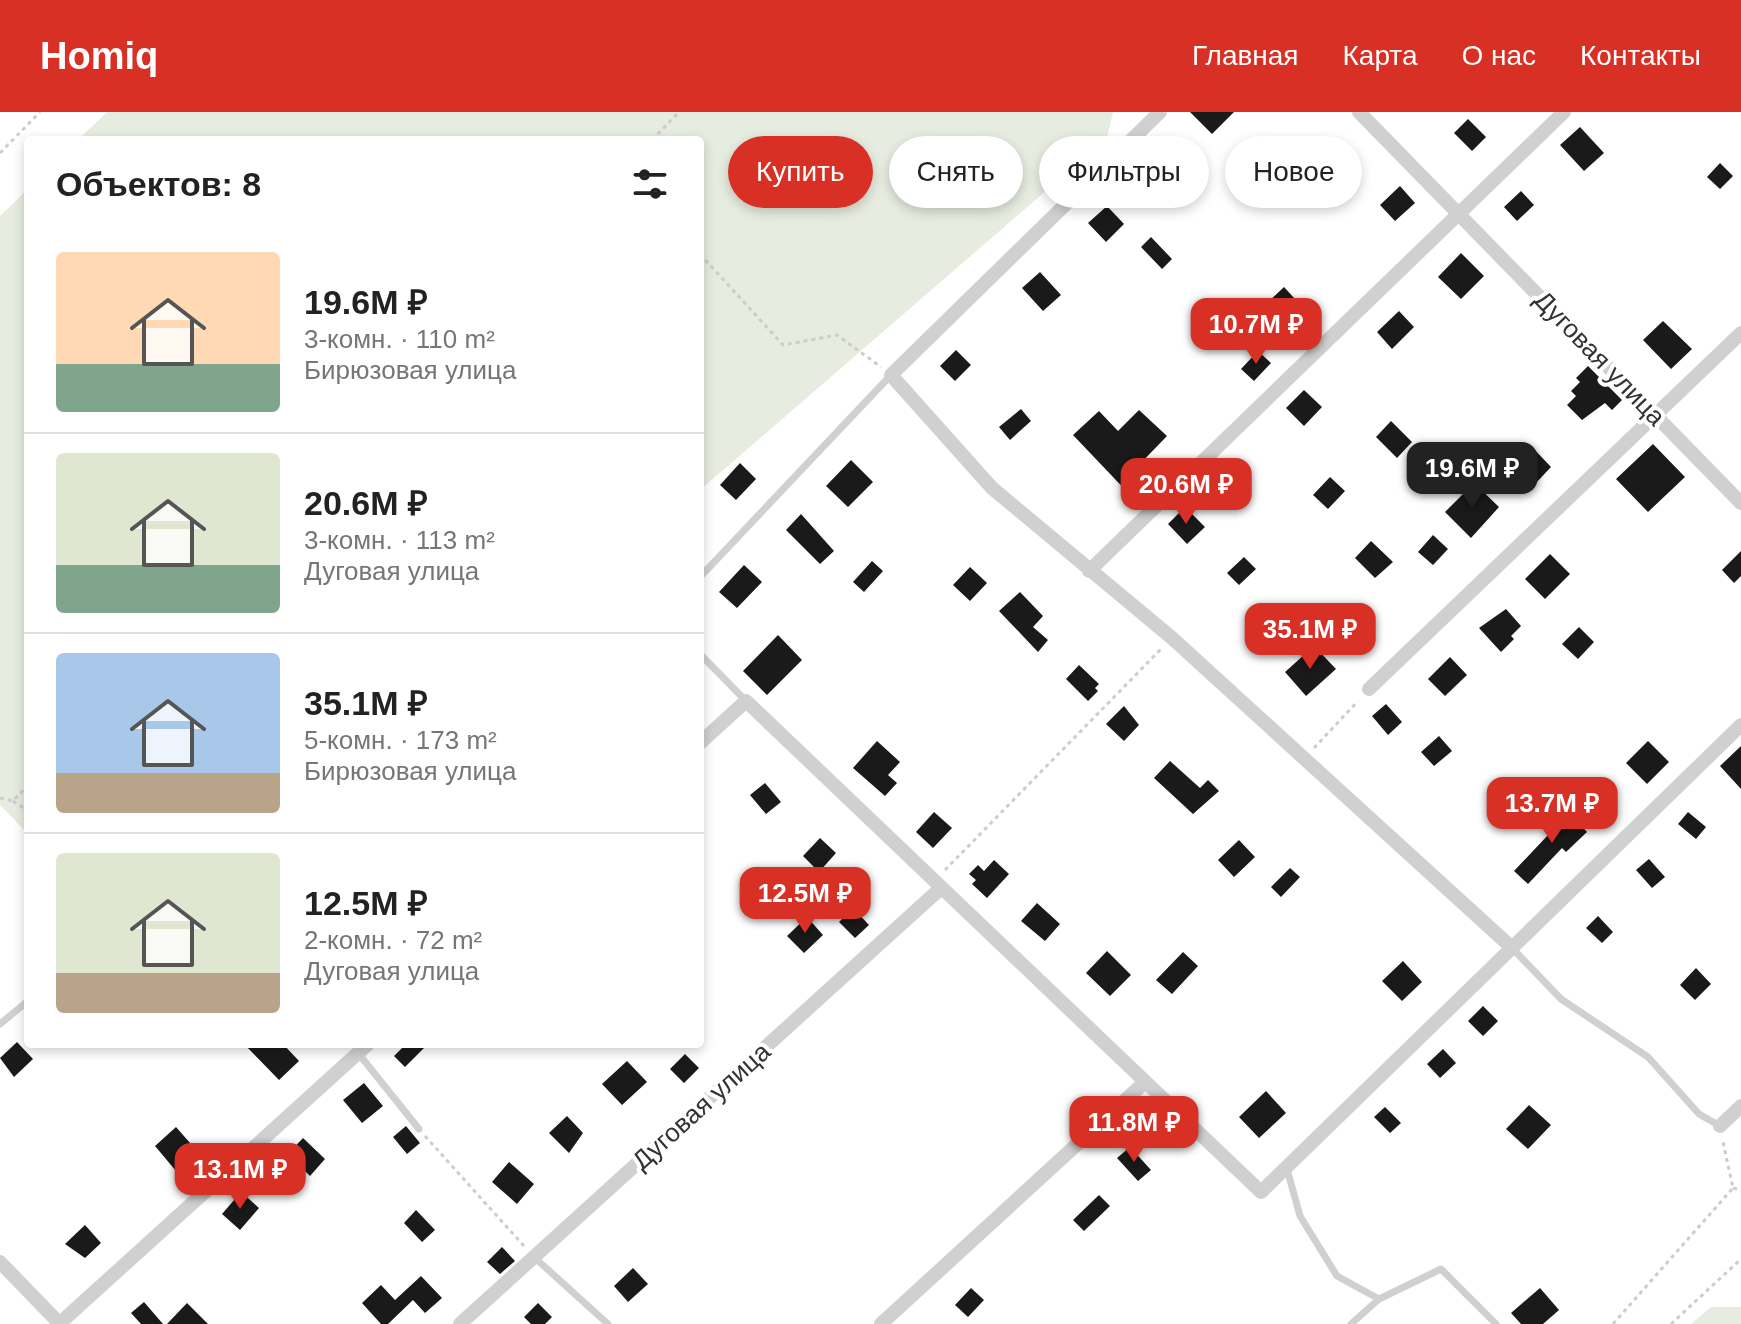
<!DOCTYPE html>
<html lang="ru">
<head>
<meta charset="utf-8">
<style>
  :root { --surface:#fff; --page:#f6f6f6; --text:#222; --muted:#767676; --line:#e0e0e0; --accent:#d93025 }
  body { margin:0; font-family:Helvetica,sans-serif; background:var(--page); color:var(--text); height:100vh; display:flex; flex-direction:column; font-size:30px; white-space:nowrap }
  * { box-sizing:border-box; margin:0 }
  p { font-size:26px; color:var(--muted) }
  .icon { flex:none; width:44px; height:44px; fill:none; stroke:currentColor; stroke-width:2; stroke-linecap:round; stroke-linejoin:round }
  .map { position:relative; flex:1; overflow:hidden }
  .panel { position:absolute; left:24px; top:24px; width:680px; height:912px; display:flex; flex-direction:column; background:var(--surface); border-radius:8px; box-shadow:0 4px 12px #0003 }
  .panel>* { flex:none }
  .hud { position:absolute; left:728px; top:24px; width:760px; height:72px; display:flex; gap:16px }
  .price { position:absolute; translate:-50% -68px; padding:0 18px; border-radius:16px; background:var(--accent); color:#fff; font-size:26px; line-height:52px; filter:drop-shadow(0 2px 4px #0008) }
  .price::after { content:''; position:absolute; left:50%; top:48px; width:24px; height:18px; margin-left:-12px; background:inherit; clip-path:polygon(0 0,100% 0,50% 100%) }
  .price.current { background:#222; color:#fff }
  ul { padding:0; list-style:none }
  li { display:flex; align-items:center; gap:24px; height:200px; padding:0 32px }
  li+li { border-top:2px solid var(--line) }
  li span { display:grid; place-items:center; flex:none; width:224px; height:160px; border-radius:8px; color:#555 }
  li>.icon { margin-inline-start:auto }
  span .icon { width:96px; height:96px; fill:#fffc; stroke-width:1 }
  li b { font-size:34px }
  h2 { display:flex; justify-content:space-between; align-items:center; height:96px; padding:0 32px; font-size:34px }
  .pill { padding:0 28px; border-radius:36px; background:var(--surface); box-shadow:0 4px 12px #0003; font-size:28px; line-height:72px }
  .pill.current { background:var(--accent); color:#fff }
  header { display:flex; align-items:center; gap:48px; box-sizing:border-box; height:112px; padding:0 40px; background:var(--accent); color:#fff }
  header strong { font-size:38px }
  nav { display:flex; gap:44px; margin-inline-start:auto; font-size:28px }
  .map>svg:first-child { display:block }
  .green { fill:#e6ecdf }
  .building { fill:#1a1a1a }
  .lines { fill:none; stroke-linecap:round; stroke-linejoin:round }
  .path { stroke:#cdcdcd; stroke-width:3; stroke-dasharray:4 4; stroke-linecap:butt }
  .lane { stroke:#d0d0d0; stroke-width:7 }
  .street { stroke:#d0d0d0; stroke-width:14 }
  .labels { text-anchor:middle; stroke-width:8; stroke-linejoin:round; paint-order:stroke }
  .street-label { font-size:26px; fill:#333; stroke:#fff }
</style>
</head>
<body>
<header>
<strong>Homiq</strong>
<nav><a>Главная</a><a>Карта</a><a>О нас</a><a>Контакты</a></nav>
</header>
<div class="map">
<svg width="1741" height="1212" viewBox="0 0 1741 1212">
  <rect width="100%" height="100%" fill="#fff"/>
  <path class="green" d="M107,0h1006l-6,26 -407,352v-350h-622z
    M28,77v645l-28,-29v-589z
    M1711,1195h30v17h-50z"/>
  <path class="building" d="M1190,0h44l-22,22z
    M1468,7l18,18 -14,14 -18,-18z
    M1580,15l24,26 -20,18 -24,-26z
    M1296,30l13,13 -29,23 -10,-10z
    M1158,44l15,18 -14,13 -16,-18z
    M1720,51l13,13 -13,13 -13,-12z
    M1400,74l15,17 -20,18 -15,-16z
    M1521,79l13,14 -17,16 -13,-14z
    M1107,94l17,18 -18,18 -18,-19z
    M1151,125l21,22 -10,10 -21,-22z
    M1461,141l23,23 -23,23 -23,-22z
    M1040,160l21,23 -18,16 -21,-23z
    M1284,175l22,24 -15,15 -23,-24z
    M1399,199l15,16 -22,22 -15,-17z
    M1663,209l29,28 -21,20 -28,-29z
    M956,238l15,15 -16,16 -15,-15z
    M1258,239l13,12 -17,18 -13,-12z
    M1588,254l34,34 -10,10 -7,-7 -23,17 -15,-15 9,-9 -5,-5 9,-9 -4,-4z
    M1304,278l18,17 -18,19 -18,-18z
    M1021,297l10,12 -21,19 -11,-13z
    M1139,298l28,26 -32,33 14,14 -16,15 -60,-63 26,-24 19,20z
    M1391,309l21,21 -15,16 -21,-21z
    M1653,332l32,33 -37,35 -32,-33z
    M1531,334l20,21 -16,17 -21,-20z
    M851,348l22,22 -25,25 -22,-21z
    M740,351l16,16 -20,21 -16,-15z
    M1330,365l15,14 -17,18 -15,-14z
    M1474,371l25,24 -28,31 -26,-26z
    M1185,395l20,20 -18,17 -19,-20z
    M801,402l33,37 -14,13 -34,-34z
    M1433,423l15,14 -15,16 -15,-13z
    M1371,429l22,21 -18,16 -20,-20z
    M1741,439v25l-7,7 -12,-13z
    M1550,442l20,20 -25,25 -20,-20z
    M1244,445l12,12 -17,16 -12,-12z
    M872,449l11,10 -19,21 -11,-10z
    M744,453l18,17 -25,26 -18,-16z
    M970,455l17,16 -17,18 -17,-16z
    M1020,480l23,24 -10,11 15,13 -10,12 -39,-41z
    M1506,497l15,17 -10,10 3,3 -13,13 -22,-24z
    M1579,515l15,15 -16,17 -16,-15z
    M778,523l24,25 -35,35 -24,-24z
    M1314,534l22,23 -30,27 -21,-24z
    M1450,545l17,18 -22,21 -17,-17z
    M1079,553l20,19 -4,4 3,3 -10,10 -22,-22z
    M1386,592l16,18 -14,13 -16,-19z
    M1124,594l15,19 -15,16 -18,-17z
    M1439,624l13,15 -18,15 -13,-14z
    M877,629l23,21 -12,13 9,8 -12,13 -32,-28z
    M1648,629l21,21 -22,22 -21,-21z
    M1741,634v43l-21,-23z
    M1170,649l30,27 8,-8 11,11 -26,23 -39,-36z
    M765,671l16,19 -15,12 -16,-19z
    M1565,697l22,23 -21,20 -4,-4 -34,36 -14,-13 35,-37 -5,-5z
    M934,700l18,16 -19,20 -17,-16z
    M1688,700l18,15 -10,12 -18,-15z
    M820,726l16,15 -17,19 -16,-16z
    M1239,728l16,17 -21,20 -16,-17z
    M1649,747l16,18 -13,11 -16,-18z
    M994,748l15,14 -22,24 -15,-14 4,-4 -7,-6 9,-9 6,6z
    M1290,756l10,9 -19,20 -10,-10z
    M1037,791l23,21 -15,17 -24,-20z
    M853,796l16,17 -14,13 -16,-16z
    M1598,804l15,16 -11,11 -16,-15z
    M807,805l16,18 -19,18 -17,-17z
    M1107,839l24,24 -21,21 -24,-23z
    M1183,840l15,14 -26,28 -16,-14z
    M1403,849l19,21 -20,19 -20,-20z
    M1696,856l15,16 -16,16 -15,-15z
    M1483,894l15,15 -15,15 -15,-15z
    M17,930l16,17 -19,18 -14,-19z
    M244,932h39l16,17 -20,19z
    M406,932h22l-23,23 -11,-11z
    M1443,937l13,14 -16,15 -13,-14z
    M685,942l14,14 -15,15 -14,-14z
    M627,949l20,21 -25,23 -20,-21z
    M364,971l19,23 -21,17 -19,-23z
    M1266,979l20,22 -27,25 -20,-21z
    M1529,993l22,20 -23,24 -22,-20z
    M1385,995l16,16 -11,10 -16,-16z
    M567,1004l16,17 -14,20 -20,-20z
    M406,1014l14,17 -13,11 -14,-17z
    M176,1015l22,25 -22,19 -21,-25z
    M303,1026l22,21 -15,17 -7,-7 -25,25 -14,-15z
    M1130,1035l21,23 -13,11 -21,-23z
    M509,1050l25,22 -17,20 -25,-22z
    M241,1080l18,16 -19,22 -18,-16z
    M1099,1083l11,11 -26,25 -11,-11z
    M416,1098l19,20 -13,12 -18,-19z
    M85,1113l16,18 -16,15 -20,-14z
    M502,1135l13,14 -15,13 -13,-12z
    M633,1156l15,16 -20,18 -14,-16z
    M421,1164l21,22 -17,15 -12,-13 -25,24h-7l-19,-21 19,-18 14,15z
    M971,1176l13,12 -16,17 -13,-12z
    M1540,1176l19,22 -16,14h-22l-10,-11z
    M144,1190l19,22h-22l-10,-11z
    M187,1191l21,21h-41z
    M538,1191l14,14 -7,7h-14l-7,-7z"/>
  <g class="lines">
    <path class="path" d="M652,28l27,-28
      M0,41l40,-41
      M700,142l83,91 54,-10 44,32
      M1314,636l44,-47
      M0,686l13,3 15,-16
      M13,689l15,10
      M945,758l216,-221
      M425,1024l99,110
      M1733,1076l8,2
      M1613,1212l120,-136 -10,-46
      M1671,1212l70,-65"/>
    <path class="lane" d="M700,465l191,-202
      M700,542l46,47
      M1511,835l50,52 87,58 51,57 21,12
      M0,912l28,-23
      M358,941l61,76
      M1287,1057l13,47 37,60 42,23 62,-30 55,55
      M535,1146l73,66
      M1351,1212l28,-25"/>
    <path class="street" d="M1160,0l-269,263 101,113 180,150 338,308
      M1359,0l382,391
      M1089,459l475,-459
      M1369,577l372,-356
      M700,631l46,-42 515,491 480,-467
      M1720,1014l21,-20
      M0,1150l60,62
      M59,1212l309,-280
      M460,1212l481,-436
      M881,1212l264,-242"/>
  </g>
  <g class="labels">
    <g class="street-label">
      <text transform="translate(1600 246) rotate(46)" y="9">Дуговая улица</text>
      <text transform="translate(701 994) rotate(-42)" y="9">Дуговая улица</text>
    </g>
  </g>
</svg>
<b class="price" style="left:1256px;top:254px">10.7M ₽</b>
<b class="price current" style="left:1472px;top:398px">19.6M ₽</b>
<b class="price" style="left:1186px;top:414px">20.6M ₽</b>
<b class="price" style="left:1310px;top:559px">35.1M ₽</b>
<b class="price" style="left:1552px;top:733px">13.7M ₽</b>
<b class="price" style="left:805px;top:823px">12.5M ₽</b>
<b class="price" style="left:1134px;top:1052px">11.8M ₽</b>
<b class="price" style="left:240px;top:1099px">13.1M ₽</b>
<div class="hud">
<a class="pill current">Купить</a>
<a class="pill">Снять</a>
<a class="pill">Фильтры</a>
<a class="pill">Новое</a>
</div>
<section class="panel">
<h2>Объектов: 8<svg class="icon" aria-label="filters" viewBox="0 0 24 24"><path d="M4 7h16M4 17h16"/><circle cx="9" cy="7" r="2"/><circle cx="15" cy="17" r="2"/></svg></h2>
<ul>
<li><span style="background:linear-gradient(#ffd9b3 70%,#7fa58c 0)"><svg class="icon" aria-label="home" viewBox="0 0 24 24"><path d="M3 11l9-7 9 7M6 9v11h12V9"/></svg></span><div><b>19.6M ₽</b><p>3-комн. · 110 m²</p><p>Бирюзовая улица</p></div></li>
<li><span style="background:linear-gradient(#dfe7d0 70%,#7fa58c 0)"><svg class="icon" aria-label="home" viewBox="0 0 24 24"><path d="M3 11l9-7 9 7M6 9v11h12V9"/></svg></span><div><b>20.6M ₽</b><p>3-комн. · 113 m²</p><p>Дуговая улица</p></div></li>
<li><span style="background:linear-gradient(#a9c7e8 75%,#b9a48a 0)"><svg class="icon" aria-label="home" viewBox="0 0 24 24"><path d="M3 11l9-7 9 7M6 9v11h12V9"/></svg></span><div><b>35.1M ₽</b><p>5-комн. · 173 m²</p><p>Бирюзовая улица</p></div></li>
<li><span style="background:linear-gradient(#dfe7d0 75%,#b9a48a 0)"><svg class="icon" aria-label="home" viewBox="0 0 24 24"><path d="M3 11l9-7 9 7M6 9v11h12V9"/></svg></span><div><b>12.5M ₽</b><p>2-комн. · 72 m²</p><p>Дуговая улица</p></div></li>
</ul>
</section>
</div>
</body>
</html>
